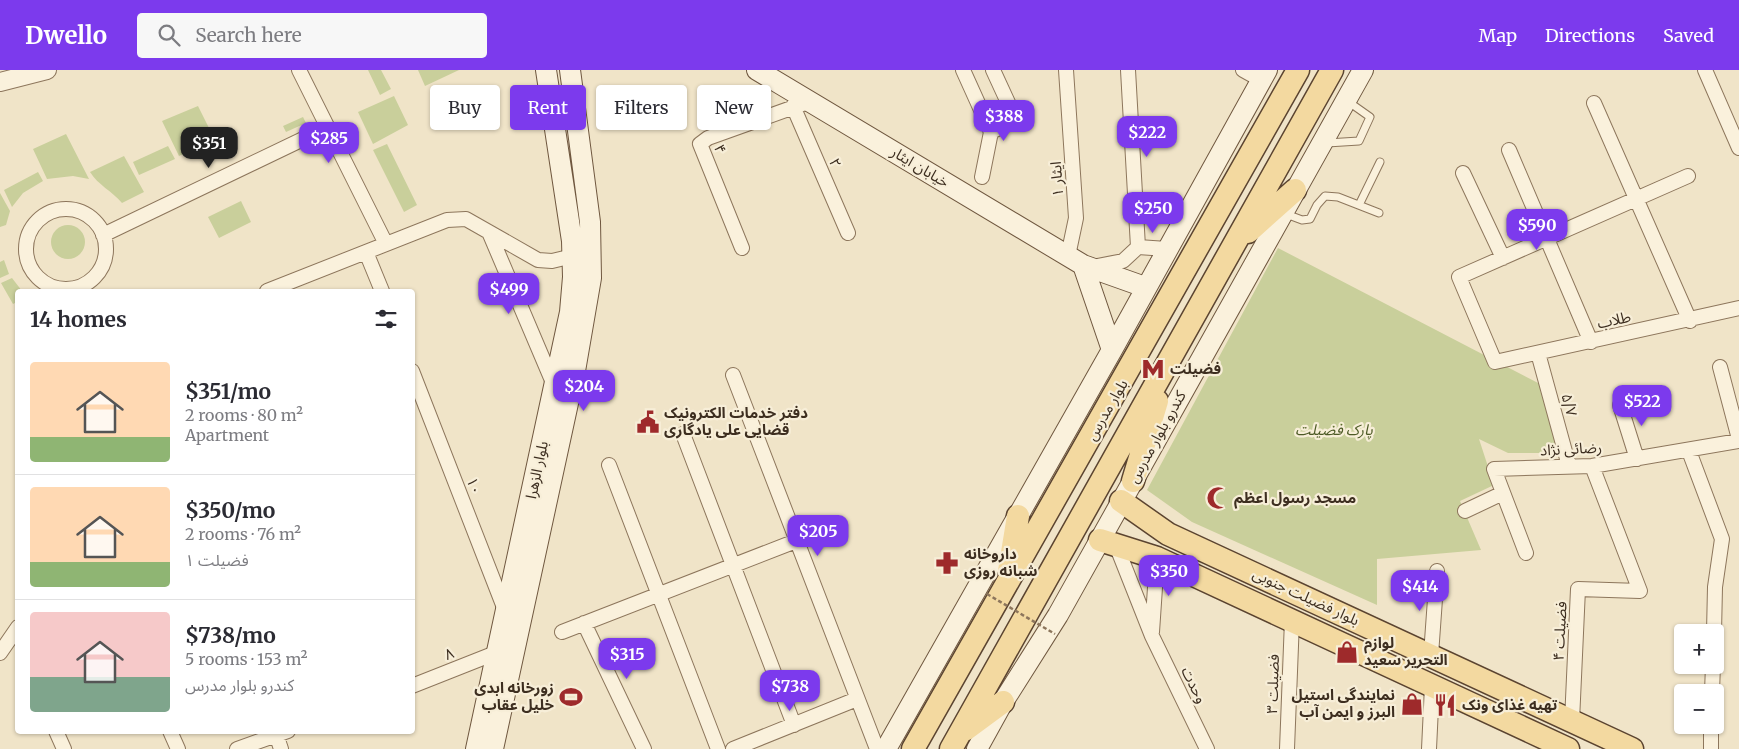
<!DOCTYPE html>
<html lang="en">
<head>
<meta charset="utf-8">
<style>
  :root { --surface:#fff; --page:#f7f7f7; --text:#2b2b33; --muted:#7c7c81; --line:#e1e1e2; --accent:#7c3aed }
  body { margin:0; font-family:Merriweather,"Noto Sans Arabic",serif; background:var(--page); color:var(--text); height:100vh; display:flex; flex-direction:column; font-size:19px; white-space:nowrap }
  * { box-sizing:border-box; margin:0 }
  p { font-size:16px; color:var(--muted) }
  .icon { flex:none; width:28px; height:28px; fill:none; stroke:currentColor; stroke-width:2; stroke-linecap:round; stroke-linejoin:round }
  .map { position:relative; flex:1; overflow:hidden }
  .panel { position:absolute; left:15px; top:219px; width:400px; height:445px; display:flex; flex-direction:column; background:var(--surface); border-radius:5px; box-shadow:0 1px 4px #0004 }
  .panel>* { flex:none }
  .banner { position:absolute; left:430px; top:15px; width:475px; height:45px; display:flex; gap:10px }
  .fabs { position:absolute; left:1674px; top:554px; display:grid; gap:10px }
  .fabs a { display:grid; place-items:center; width:50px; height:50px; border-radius:5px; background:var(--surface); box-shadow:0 1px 4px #0004; font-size:25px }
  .price { position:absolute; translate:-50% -42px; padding:0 11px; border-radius:10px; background:var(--accent); color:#fff; font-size:16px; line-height:32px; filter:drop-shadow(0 1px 2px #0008) }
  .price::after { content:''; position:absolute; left:50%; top:30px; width:15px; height:11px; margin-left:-8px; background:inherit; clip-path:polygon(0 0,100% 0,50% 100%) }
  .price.on { background:#222; color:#fff }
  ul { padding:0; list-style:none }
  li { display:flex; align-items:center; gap:15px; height:125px; padding:0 15px }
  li+li { border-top:1px solid var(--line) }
  li span { display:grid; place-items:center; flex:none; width:140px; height:100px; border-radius:5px; color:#555 }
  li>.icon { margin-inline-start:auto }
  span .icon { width:60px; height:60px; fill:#fffc; stroke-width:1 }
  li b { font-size:21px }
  h2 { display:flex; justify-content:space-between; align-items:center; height:60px; padding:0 15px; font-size:21px }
  .tag { padding:0 18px; border-radius:5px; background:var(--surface); box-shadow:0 1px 4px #0004; font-size:18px; line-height:45px }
  .tag.on { background:var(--accent); color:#fff }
  header { display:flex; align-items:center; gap:30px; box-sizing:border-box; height:70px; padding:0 25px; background:var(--accent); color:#fff }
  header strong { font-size:24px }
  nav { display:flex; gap:28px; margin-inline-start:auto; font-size:18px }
  .search { width:350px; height:45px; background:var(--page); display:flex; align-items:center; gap:12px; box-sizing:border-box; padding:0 18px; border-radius:5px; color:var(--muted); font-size:19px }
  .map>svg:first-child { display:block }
  .green { fill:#c9cf9b }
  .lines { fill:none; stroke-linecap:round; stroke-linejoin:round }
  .service-casing { stroke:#8d765c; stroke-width:9 }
  .minor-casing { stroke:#8d765c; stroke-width:16 }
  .tertiary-casing { stroke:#8d765c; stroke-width:20 }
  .secondary-casing { stroke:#6f573f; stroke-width:22 }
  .primary-casing { stroke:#5b4430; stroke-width:25 }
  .service { stroke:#faf1dc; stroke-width:7 }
  .minor { stroke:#faf1dc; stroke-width:14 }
  .tertiary { stroke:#faf1dc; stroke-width:18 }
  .secondary { stroke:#faf1dc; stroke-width:20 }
  .primary { stroke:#f3d9a0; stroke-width:22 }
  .path-bridge { stroke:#8d765c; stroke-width:2.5; stroke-dasharray:4 2.5; stroke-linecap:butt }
  .labels { text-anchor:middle; stroke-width:4.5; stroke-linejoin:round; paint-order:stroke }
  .street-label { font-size:15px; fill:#3d2e20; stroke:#f7eed8 }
  .poi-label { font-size:15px; font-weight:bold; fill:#3d2e20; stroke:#f7eed8; text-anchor:start }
  .park-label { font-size:15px; font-style:italic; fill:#4d5a26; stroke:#f7eed8 }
</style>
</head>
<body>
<header>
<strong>Dwello</strong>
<div class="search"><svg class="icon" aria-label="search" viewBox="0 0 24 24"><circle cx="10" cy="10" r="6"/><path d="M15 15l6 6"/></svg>Search here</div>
<nav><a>Map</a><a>Directions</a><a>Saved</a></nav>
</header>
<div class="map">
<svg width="1739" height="679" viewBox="0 0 1739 679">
  <rect width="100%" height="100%" fill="#f0e4c8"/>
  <path class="green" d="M368,0h13l10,19 -11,6z
    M418,0h41l-34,16z
    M394,26l14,29 -35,19 -15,-32z
    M198,36l17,34 -36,16 -17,-35z
    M303,47l3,6 -20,9 -3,-6z
    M66,64l23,45 -16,-3 -26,3 -14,-30z
    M387,74l30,61 -13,7 -31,-62z
    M168,76l7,13 -36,16 -6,-13z
    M124,86l20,36 -22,11c-10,-12 -24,-18 -32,-31z
    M38,102l5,9 -20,12 -11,14 -8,-17z
    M0,123l10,18 -4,14 -6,2z
    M241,131l10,21 -32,16 -11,-21z
    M51 172a17 17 0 1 1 34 0a17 17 0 1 1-34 0Z
    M1278,178l262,136 22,69h-54l-29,-14 15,46 -34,16 21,49 -104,9v46l-185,-83 -45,-32z
    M4,190l5,14 -9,4v-16z
    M12,208l10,13h-4l-1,11 -4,2 -12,-21z"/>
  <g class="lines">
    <defs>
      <path id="service" d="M1327,73l32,-2 11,-24 -17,-12 -4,-6
        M1359,135l21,-43
        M1286,144l16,6 8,-1 7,-14 8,-9 13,1 41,16"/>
      <path id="minor" d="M299,0l87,174
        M963,0l28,62 25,-12 -23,-50
        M1066,0l10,148 -8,38
        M1243,0l18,10
        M1705,0l34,78
        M1594,33l96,218
        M793,36l55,127
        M1509,80l82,192
        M1463,103l40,85
        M1688,106l-229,101 36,85 244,-54
        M982,107l9,-45
        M26 179a40 40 0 1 1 80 0a40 40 0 1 1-80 0Z
        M489,162l65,153
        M103,165l223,-107
        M1138,177l29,2
        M742,178l-42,-104 8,-6 103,-37
        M366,182l16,39
        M1092,197l31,-6 15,-14 -10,-177
        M267,221l180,-71 19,-1 72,41 14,1 21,-5
        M1538,283l31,113
        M1720,297l19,72
        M412,301l93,239
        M733,305l144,374
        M1620,335l17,54
        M683,364l111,291
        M1689,381l33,88 -7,48 -1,45
        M609,395l109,284
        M1465,441l38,-18
        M1116,475l36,91 55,113
        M1526,483l-32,-84 98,-3 147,-25
        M584,553l60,126
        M562,562l234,-91
        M1152,562l5,-74
        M0,583l18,-26
        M1431,585l6,-84
        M412,616l86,-34
        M1712,622l1,-27
        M1572,651l6,-132 62,2 -48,-125
        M56,661l8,18
        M170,661l8,18
        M275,661l6,18
        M237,679l51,-18
        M733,679l124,-50
        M1287,679l5,-129
        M1429,679l3,-63
        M1711,679v-24"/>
      <path id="tertiary" d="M0,12l47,-12"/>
      <path id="secondary" d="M757,0l326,195 62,22
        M1083,195l29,85
        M476,679l94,-437 3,-35 -1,-36 -26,-171
        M493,679l82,-378 16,-93 -1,-56 -20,-152
        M886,679l226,-399 155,-280
        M977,679l26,-47 55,-87 305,-545"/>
      <path id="primary" d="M1248,162l47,-42
        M1133,411l24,-80
        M1121,431l47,33 464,215
        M1100,470l57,18 411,191
        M1009,501l9,-55
        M965,660l38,-28
        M913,679l385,-679
        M951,679l381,-679"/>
    </defs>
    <use href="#service" class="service-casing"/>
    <use href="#minor" class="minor-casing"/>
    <use href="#tertiary" class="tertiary-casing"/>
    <use href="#secondary" class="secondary-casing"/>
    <use href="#primary" class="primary-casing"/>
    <use href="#service" class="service"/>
    <use href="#minor" class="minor"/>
    <use href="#tertiary" class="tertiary"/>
    <use href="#secondary" class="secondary"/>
    <use href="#primary" class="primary"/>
    <path class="path-bridge" d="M987,524l68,40"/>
  </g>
  <defs>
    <symbol id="metro-bare" viewBox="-9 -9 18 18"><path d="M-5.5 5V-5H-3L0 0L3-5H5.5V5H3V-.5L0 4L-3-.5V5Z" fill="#9e2a2b" stroke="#f7eed8" stroke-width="2.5" paint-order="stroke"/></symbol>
    <symbol id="civic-bare" viewBox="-9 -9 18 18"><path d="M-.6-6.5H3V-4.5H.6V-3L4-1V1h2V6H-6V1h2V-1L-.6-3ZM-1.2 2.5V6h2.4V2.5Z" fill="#9e2a2b" stroke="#f7eed8" stroke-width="2.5" paint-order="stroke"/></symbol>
    <symbol id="mosque-bare" viewBox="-9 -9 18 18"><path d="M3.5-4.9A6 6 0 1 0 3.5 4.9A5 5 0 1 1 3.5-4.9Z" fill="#9e2a2b" stroke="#f7eed8" stroke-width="2.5" paint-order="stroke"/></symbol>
    <symbol id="pharmacy-bare" viewBox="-9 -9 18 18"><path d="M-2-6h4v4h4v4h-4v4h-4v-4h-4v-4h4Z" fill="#9e2a2b" stroke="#f7eed8" stroke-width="2.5" paint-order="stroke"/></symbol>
    <symbol id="shop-bare" viewBox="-9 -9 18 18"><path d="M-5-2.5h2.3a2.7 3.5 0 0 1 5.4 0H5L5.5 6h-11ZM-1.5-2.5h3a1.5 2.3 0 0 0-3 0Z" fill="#9e2a2b" stroke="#f7eed8" stroke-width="2.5" paint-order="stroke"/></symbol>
    <symbol id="stadium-bare" viewBox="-9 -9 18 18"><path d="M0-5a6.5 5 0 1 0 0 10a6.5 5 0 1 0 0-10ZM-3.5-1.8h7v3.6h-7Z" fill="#9e2a2b" stroke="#f7eed8" stroke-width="2.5" paint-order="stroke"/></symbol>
    <symbol id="restaurant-bare" viewBox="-9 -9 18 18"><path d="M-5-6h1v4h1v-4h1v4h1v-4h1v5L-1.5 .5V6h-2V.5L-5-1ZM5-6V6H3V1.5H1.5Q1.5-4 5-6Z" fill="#9e2a2b" stroke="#f7eed8" stroke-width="2.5" paint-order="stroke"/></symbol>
  </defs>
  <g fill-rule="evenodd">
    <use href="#metro-bare" x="1137" y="283" width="32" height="32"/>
    <use href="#civic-bare" x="632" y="336" width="32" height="32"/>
    <use href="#mosque-bare" x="1202" y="412" width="32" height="32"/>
    <use href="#pharmacy-bare" x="931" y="477" width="32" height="32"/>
    <use href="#shop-bare" x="1331" y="566" width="32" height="32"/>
    <use href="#stadium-bare" x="555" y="611" width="32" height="32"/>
    <use href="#shop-bare" x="1396" y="618" width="32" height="32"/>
    <use href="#restaurant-bare" x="1429" y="619" width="32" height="32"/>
  </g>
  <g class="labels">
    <g class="street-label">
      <text transform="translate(720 79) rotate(70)" y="5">۴</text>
      <text transform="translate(835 93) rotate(67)" y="5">۲</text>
      <text transform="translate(920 97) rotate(31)" y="5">خیابان ایثار</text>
      <text transform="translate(1057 109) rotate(-94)" y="5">ایثار ۱</text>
      <text transform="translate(1614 250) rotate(-12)" y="5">طلاب</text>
      <text transform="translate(1569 335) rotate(75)" y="5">۵/۷</text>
      <text transform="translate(1107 340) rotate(-60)" y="5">بلوار مدرس</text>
      <text transform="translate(1157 367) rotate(-61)" y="5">کندرو بلوار مدرس</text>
      <text transform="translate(1571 379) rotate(-3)" y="5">رضائی نژاد</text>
      <text transform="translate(537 400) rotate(-78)" y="5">بلوار الزهرا</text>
      <text transform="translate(474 416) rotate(69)" y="5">۱۰</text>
      <text transform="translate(1306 527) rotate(25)" y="5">بلوار فضیلت جنوبی</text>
      <text transform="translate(1560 561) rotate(-87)" y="5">فضیلت ۴</text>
      <text transform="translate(449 584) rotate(-22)" y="5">۸</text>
      <text transform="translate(1273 614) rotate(-88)" y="5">فضیلت ۳</text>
      <text transform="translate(1194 615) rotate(64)" y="5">وحدت</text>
    </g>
    <g class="poi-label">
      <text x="1170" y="304">فضیلت</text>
      <text x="664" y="348">دفتر خدمات الکترونیک<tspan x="664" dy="17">قضایی علی یادگاری</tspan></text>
      <text x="1234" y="433">مسجد رسول اعظم</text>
      <text x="964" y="489">داروخانه<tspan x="964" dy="17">شبانه روزی</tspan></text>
      <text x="1364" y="578">لوازم<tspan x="1364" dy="17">التحریر سعید</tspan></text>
      <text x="554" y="623" text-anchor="end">زورخانه ابدی<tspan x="554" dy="17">خلیل عقاب</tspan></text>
      <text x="1395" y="630" text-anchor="end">نمایندگی استيل<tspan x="1395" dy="17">البرز و ایمن آب</tspan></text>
      <text x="1462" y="640">تهیه غذای ونک</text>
    </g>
    <g class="park-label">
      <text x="1334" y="365">پارک فضیلت</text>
    </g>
  </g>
</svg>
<div class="fabs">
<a>+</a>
<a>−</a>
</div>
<b class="price" style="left:1004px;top:72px">$388</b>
<b class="price" style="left:1147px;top:88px">$222</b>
<b class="price" style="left:329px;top:94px">$285</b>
<b class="price on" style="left:209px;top:99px">$351</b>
<b class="price" style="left:1153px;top:164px">$250</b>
<b class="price" style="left:1537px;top:181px">$590</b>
<b class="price" style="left:509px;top:245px">$499</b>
<b class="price" style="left:584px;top:342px">$204</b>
<b class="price" style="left:1642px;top:357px">$522</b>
<b class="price" style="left:818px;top:487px">$205</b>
<b class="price" style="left:1169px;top:527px">$350</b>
<b class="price" style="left:1420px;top:542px">$414</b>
<b class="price" style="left:627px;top:610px">$315</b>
<b class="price" style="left:790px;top:642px">$738</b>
<div class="banner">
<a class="tag">Buy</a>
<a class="tag on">Rent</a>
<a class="tag">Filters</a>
<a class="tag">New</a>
</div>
<section class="panel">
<h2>14 homes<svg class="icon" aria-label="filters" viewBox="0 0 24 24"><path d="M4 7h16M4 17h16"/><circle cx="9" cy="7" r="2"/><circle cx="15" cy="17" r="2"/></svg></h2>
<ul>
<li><span style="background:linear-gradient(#ffd9b3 75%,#8fb573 0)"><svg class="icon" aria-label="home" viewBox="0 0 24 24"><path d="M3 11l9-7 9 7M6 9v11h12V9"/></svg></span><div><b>$351/mo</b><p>2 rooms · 80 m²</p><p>Apartment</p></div></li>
<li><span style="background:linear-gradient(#ffd9b3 75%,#8fb573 0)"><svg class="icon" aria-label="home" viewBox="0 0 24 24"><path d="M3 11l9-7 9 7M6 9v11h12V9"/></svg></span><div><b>$350/mo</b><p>2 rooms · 76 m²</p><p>فضیلت ۱</p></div></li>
<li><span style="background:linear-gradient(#f6c9c9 65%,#7fa58c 0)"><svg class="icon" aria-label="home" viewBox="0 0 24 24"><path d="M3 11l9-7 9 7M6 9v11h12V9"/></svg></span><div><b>$738/mo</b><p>5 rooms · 153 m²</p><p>کندرو بلوار مدرس</p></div></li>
</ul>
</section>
</div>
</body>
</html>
